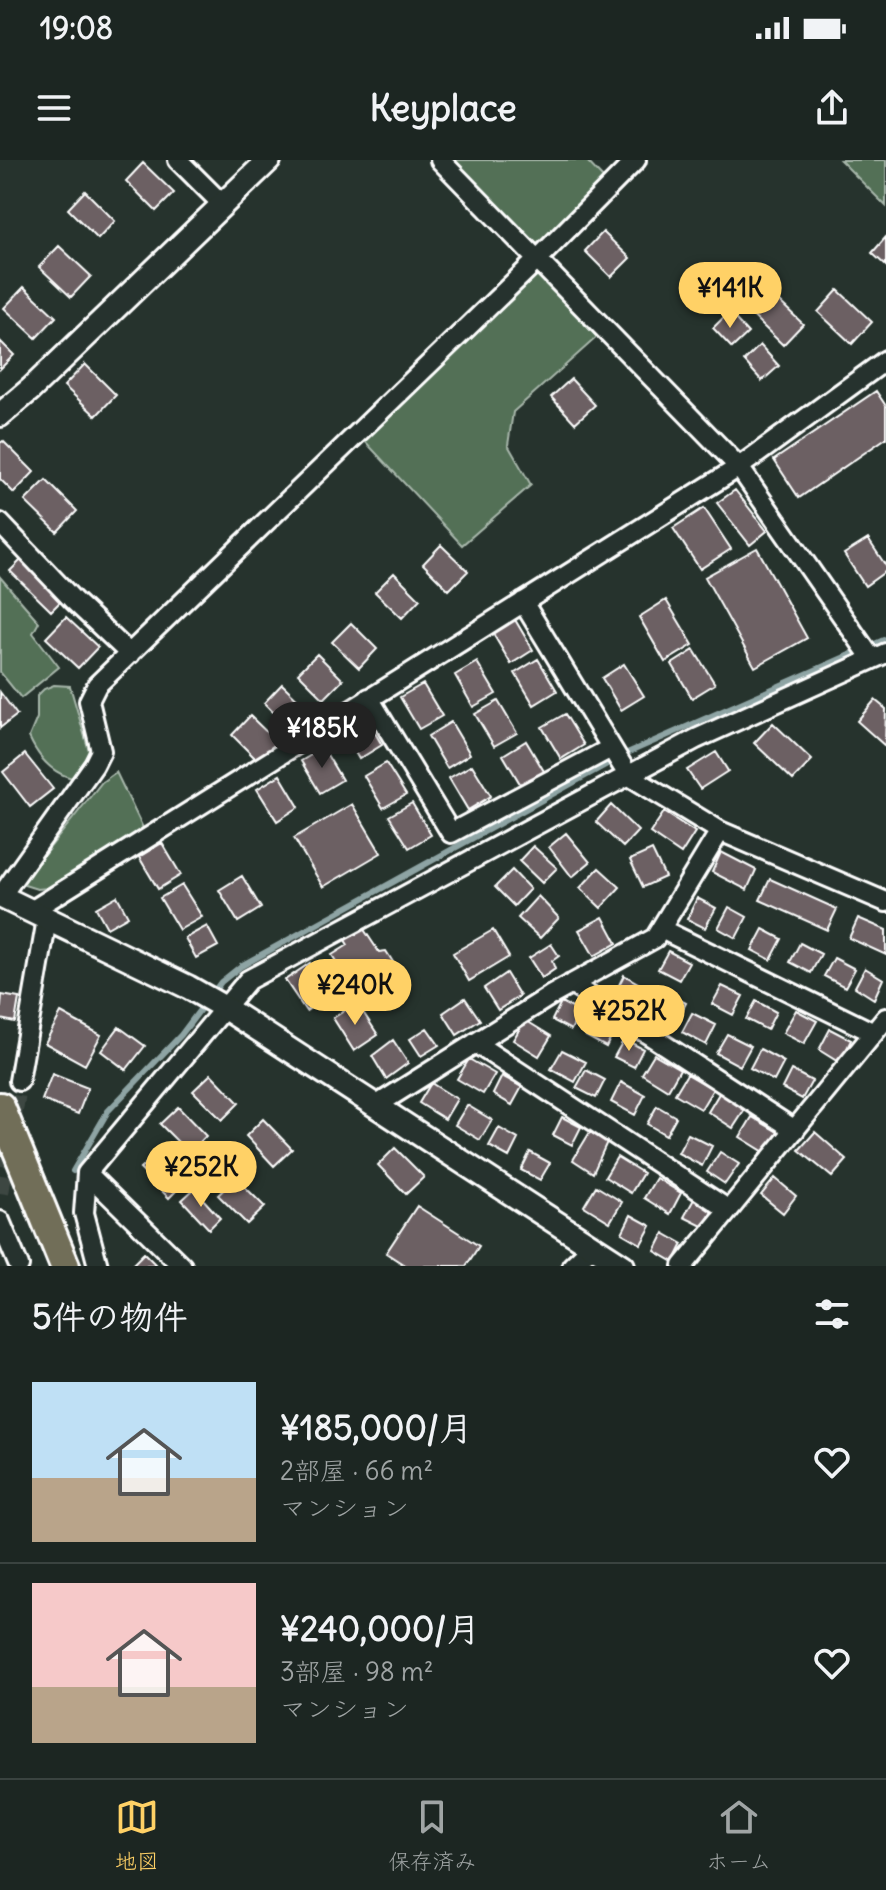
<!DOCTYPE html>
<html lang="ja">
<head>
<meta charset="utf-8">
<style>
  :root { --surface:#1c2622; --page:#29322f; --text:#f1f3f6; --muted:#a0a5a5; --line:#3a4340; --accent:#ffd166 }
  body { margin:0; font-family:Delius,"Klee One",sans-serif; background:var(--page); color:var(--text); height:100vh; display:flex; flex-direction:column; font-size:30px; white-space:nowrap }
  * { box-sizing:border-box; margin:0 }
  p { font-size:26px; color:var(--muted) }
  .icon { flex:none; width:44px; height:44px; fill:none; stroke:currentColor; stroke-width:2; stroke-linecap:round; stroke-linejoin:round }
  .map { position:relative; height:1106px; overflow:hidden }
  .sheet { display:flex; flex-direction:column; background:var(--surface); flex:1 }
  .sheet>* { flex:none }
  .price { position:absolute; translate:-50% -68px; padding:0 18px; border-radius:28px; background:var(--accent); color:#111; font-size:26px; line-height:52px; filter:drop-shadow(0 2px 4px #0008) }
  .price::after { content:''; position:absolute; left:50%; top:48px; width:24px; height:18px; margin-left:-12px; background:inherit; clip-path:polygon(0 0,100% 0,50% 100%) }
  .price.on { background:#222; color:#fff }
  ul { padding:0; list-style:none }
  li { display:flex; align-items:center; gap:24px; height:200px; padding:0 32px }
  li+li { border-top:2px solid var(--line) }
  li span { display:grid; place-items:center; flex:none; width:224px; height:160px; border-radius:0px; color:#555 }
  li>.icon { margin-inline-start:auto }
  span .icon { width:96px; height:96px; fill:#fffc; stroke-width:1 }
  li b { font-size:34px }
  h2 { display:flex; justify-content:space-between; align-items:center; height:96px; padding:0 32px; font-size:34px }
  .status { display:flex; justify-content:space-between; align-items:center; height:56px; padding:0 40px; background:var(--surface); direction:ltr }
  .status svg { height:22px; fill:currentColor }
  header { display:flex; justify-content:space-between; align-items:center; height:104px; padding:0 32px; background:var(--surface); font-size:36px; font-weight:700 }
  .tab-bar { display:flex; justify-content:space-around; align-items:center; height:112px; border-top:2px solid var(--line); background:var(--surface); font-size:22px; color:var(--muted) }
  .tab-bar a { display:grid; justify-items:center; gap:4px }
  .tab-bar .on { color:var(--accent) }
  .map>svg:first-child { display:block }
  .green { fill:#526f57; stroke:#a8b7ab; stroke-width:2 }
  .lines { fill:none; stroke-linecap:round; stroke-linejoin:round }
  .stream { stroke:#8ea4a4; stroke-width:6 }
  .building { fill:#6c6164; stroke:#fff; stroke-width:2 }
  .minor-tunnel { stroke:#3c4742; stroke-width:18; stroke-dasharray:18 9; stroke-linecap:butt }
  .minor-casing { stroke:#fff; stroke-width:24 }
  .tertiary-casing { stroke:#fff; stroke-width:28 }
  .primary-casing { stroke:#fff; stroke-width:34 }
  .minor { stroke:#26332d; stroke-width:18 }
  .tertiary { stroke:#26332d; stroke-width:22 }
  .primary { stroke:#716e59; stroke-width:28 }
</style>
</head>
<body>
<div class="status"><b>19:08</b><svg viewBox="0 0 49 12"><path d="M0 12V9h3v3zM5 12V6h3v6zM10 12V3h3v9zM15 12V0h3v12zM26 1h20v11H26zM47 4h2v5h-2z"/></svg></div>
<header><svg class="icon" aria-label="menu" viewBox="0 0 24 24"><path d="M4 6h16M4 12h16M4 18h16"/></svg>Keyplace<svg class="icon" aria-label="share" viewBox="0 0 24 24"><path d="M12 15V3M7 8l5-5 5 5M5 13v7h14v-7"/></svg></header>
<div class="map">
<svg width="886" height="1106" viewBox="0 0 886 1106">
  <rect width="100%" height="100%" fill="#26332d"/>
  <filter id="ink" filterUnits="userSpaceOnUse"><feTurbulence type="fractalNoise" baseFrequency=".0125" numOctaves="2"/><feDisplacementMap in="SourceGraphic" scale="16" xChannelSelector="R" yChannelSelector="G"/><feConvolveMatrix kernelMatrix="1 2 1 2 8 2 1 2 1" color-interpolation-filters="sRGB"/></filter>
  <g filter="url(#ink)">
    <path class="green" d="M454,0h132l19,20 -67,67z
      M840,0h46v46z
      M536,112l61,65 -84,75 -5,33 23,40 -69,60 -101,-108z
      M0,417l39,45 -6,11 26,34 -38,31 -21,-26z
      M54,525l16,1 19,65 -11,28c-24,-3 -39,-20 -49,-42l8,-19v-22l7,-7z
      M116,612l28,58 -95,58 -12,1 -16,-5 81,-102z"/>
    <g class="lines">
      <path class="stream" d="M212,834l9,-12 20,-16 384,-212 261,-115
        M73,1011l35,-60 73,-76 24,-32"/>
    </g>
    <path class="building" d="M143,3l31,30 -18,18 -30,-30z
      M85,31l30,30 -17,18 -30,-30z
      M603,72l27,26 -19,19 -26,-26z
      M886,77v29l-14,-13z
      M59,86l32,30 -20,21 -32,-30z
      M757,120l46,44 -20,21 -46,-44z
      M24,127l32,30 -20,21 -32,-30z
      M838,130l34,32 -20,22 -34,-32z
      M729,152l19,21 -16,15 -19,-20z
      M0,181l14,14 -14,14z
      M760,185l19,21 -17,15 -18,-20z
      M85,204l31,31 -20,21 -32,-30z
      M571,219l24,26 -20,18 -24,-26z
      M876,231l10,15v32l-87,60 -25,-38z
      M3,281l31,31 -20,21 -14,-14v-36z
      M46,320l31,31 -20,21 -32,-31z
      M735,330l32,41 -17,14 -33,-42z
      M704,348l27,41 -31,20 -27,-41z
      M868,379l18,27v5l-21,15 -21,-32z
      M441,385l27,26 -19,19 -26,-26z
      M757,388l50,90 -52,29 -50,-90z
      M22,399l41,40 -12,12 -41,-40z
      M394,413l26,26 -18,19 -27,-26z
      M666,440l27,45 -28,17 -26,-45z
      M66,457l32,30 -20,21 -32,-30z
      M514,458l19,32 -22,14 -19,-32z
      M351,463l26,26 -18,19 -27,-26z
      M694,490l21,34 -23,14 -20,-34z
      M317,494l26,26 -19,19 -26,-26z
      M538,499l19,32 -23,14 -19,-32z
      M477,502l19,32 -23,13 -18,-32z
      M624,504l20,32 -23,14 -19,-32z
      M282,524l27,26 -19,19 -26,-26z
      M423,524l19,32 -23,13 -19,-32z
      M0,532l17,23 -17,13z
      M875,540l11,9 -1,37 -28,-25z
      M498,541l19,32 -23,13 -19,-32z
      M363,553l19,32 -23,14 -19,-32z
      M565,554l19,31 -23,14 -19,-32z
      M250,556l27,26 -19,19 -26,-26z
      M451,562l19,32 -23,14 -19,-32z
      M773,563l39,37 -19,20 -39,-37z
      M526,581l19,32 -23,14 -19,-32z
      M323,588l19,32 -22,13 -19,-32z
      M716,592l12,19 -28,18 -13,-19z
      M25,594l28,35 -23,18 -27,-35z
      M386,603l20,32 -23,13 -19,-32z
      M472,605l19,31 -23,14 -19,-32z
      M280,615l19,32 -22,14 -20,-32z
      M412,643l19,32 -22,13 -20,-32z
      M352,644l29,49 -58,34 -29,-49z
      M611,645l27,26 -15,16 -27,-25z
      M664,652l31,20 -14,22 -31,-21z
      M566,673l24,29 -18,15 -23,-30z
      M162,683l19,32 -23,14 -19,-32z
      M533,686l24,22 -15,15 -23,-22z
      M652,690l13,27 -22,10 -13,-27z
      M721,692l35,18 -9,20 -35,-18z
      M599,708l21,19 -19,21 -21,-20z
      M512,710l18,19 -16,17 -19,-19z
      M242,716l19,32 -23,14 -19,-32z
      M770,719l67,30 -10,21 -67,-30z
      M182,725l20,32 -23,13 -19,-32z
      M117,736l11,20 -21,12 -11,-20z
      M538,736l21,22 -19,20 -22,-20z
      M697,738l19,10 -11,20 -18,-9z
      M729,747l18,10 -11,21 -18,-10z
      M603,757l14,26 -23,13 -15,-26z
      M858,758l28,12v25l-37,-17z
      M207,766l11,20 -22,12 -11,-20z
      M363,768l16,24 7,-1 23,36 -33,22 -27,-42 -7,4 -10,-16 16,-10 -3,-5z
      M763,769l19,10 -11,21 -19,-10z
      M493,770l16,27 -40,24 -16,-28z
      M800,783l21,11 -10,19 -21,-11z
      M551,784l8,12 -7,5 3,8 -13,9 -13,-20z
      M668,791l21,11 -10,18 -21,-11z
      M834,798l21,11 -10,18 -21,-11z
      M310,803l21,31 -25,17 -21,-31z
      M865,808l18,11 -9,20 -19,-12z
      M506,813l14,23 -22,14 -14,-22z
      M624,815l19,11 -9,18 -19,-11z
      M722,826l21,10 -10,19 -21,-11z
      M662,831l24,12 -10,20 -24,-13z
      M2,835l17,3 -4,24 -15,-3z
      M465,838l15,22 -23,15 -14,-22z
      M756,841l20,11 -9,18 -21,-11z
      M561,842l19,10 -9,18 -19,-10z
      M357,843l21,32 -24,16 -21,-33z
      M796,850l21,11 -13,23 -21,-11z
      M61,853l40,22 -16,30 -40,-22z
      M692,853l24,12 -10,20 -24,-13z
      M596,859l19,10 -9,18 -20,-11z
      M525,860l26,16 -12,20 -26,-16z
      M119,867l26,19 -19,24 -25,-19z
      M427,868l12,17 -18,11 -11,-17z
      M830,869l21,11 -11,23 -21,-13z
      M727,874l24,12 -11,20 -24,-13z
      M624,879l19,10 -9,18 -20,-10z
      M393,880l15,23 -22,16 -14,-23z
      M760,889l24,13 -10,19 -24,-13z
      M562,890l24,12 -11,20 -24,-13z
      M654,894l26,15 -12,21 -26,-16z
      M469,899l26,15 -12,20 -26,-15z
      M586,910l19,10 -9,18 -20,-10z
      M791,910l21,11 -10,18 -20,-11z
      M52,914l36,14 -10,26 -36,-14z
      M211,914l28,29 -17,17 -29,-29z
      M687,914l26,15 -12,20 -26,-15z
      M502,916l20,11 -10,18 -19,-11z
      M621,922l24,13 -10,20 -24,-13z
      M431,923l26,16 -12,20 -26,-16z
      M720,932l26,16 -13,20 -25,-16z
      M467,945l25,15 -12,20 -25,-15z
      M657,946l19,11 -10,18 -19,-11z
      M178,947l28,29 -17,17 -29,-29z
      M562,957l19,10 -9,18 -19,-10z
      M752,957l26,15 -12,21 -26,-16z
      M263,959l29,30 -18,17 -28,-30z
      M499,968l19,11 -9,18 -20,-11z
      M590,972l17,10 -14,31 -20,-13z
      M815,972l32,28 -15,17 -33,-27z
      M688,974l24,12 -10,20 -24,-13z
      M395,988l29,29 -18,17 -28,-29z
      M158,992l28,29 -17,17 -29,-29z
      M530,992l20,11 -10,17 -19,-10z
      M720,992l19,12 -14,20 -18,-12z
      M617,997l26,16 -12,20 -26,-16z
      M236,1018l29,29 -18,17 -29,-29z
      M656,1018l25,15 -11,21 -26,-16z
      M775,1018l21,18 -13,17 -22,-18z
      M596,1026l26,16 -12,20 -26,-16z
      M194,1029l26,29 -11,11 -27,-29z
      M694,1039l19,10 -9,18 -20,-10z
      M417,1046l62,40 -13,20h-60l-20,-13z
      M631,1055l20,11 -10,18 -19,-11z
      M664,1073l19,11 -9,18 -19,-11z
      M144,1093l13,13h-26z"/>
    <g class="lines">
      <path class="minor-tunnel" d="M0,1033l19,-112"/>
      <defs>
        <path id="minor" d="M178,0l45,45
          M440,0l299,307 133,192
          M0,363l73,77 57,54
          M523,442l105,173 92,56 166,71
          M369,538l82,135 160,-85
          M1,736l93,-131 7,-14 -12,-50 8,-16 439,-424 100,-101
          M31,751l708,-444 147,-107
          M661,769l213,104
          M571,824l224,146
          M475,883l254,167
          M19,921l28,-162
          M377,945l173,-109 105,-58 65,-107
          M87,1013l95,93
          M0,1061l19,45
          M98,1106l-14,-53 3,-40 161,-193 448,-241 190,-86
          M572,1106l20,-19
          M683,1106l203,-248"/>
        <path id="tertiary" d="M0,255l31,-26 238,-229
          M0,736l188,91 37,21 398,258"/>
        <path id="primary" d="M0,947l65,159"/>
      </defs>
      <use href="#minor" class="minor-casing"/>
      <use href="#tertiary" class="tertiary-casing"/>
      <use href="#primary" class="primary-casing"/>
      <use href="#minor" class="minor"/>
      <use href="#tertiary" class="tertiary"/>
      <use href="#primary" class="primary"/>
    </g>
  </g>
</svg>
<b class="price" style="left:730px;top:170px">¥141K</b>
<b class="price on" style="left:322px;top:610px">¥185K</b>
<b class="price" style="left:355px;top:867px">¥240K</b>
<b class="price" style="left:629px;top:893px">¥252K</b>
<b class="price" style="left:201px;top:1049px">¥252K</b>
</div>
<section class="sheet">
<h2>5件の物件<svg class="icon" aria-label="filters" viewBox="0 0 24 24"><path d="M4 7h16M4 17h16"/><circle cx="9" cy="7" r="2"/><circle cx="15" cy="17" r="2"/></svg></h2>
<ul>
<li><span style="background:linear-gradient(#bfe0f5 60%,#b9a48a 0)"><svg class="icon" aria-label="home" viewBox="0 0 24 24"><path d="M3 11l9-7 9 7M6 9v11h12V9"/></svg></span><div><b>¥185,000/月</b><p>2部屋 · 66 m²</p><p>マンション</p></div><svg class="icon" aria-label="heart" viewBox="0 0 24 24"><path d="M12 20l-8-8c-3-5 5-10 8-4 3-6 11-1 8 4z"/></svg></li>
<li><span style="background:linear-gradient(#f6c9c9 65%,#b9a48a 0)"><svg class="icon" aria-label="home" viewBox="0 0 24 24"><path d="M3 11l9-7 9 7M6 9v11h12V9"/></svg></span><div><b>¥240,000/月</b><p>3部屋 · 98 m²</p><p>マンション</p></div><svg class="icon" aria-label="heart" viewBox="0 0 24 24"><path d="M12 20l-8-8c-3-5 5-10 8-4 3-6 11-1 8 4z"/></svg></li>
</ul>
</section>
<nav class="tab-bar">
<a class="on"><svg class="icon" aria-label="map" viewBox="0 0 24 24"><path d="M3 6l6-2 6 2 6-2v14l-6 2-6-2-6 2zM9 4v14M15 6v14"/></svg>地図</a>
<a><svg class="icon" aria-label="saved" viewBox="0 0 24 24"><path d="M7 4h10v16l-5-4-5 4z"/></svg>保存済み</a>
<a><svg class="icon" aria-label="home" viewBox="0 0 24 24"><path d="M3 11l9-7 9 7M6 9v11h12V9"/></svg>ホーム</a>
</nav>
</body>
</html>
